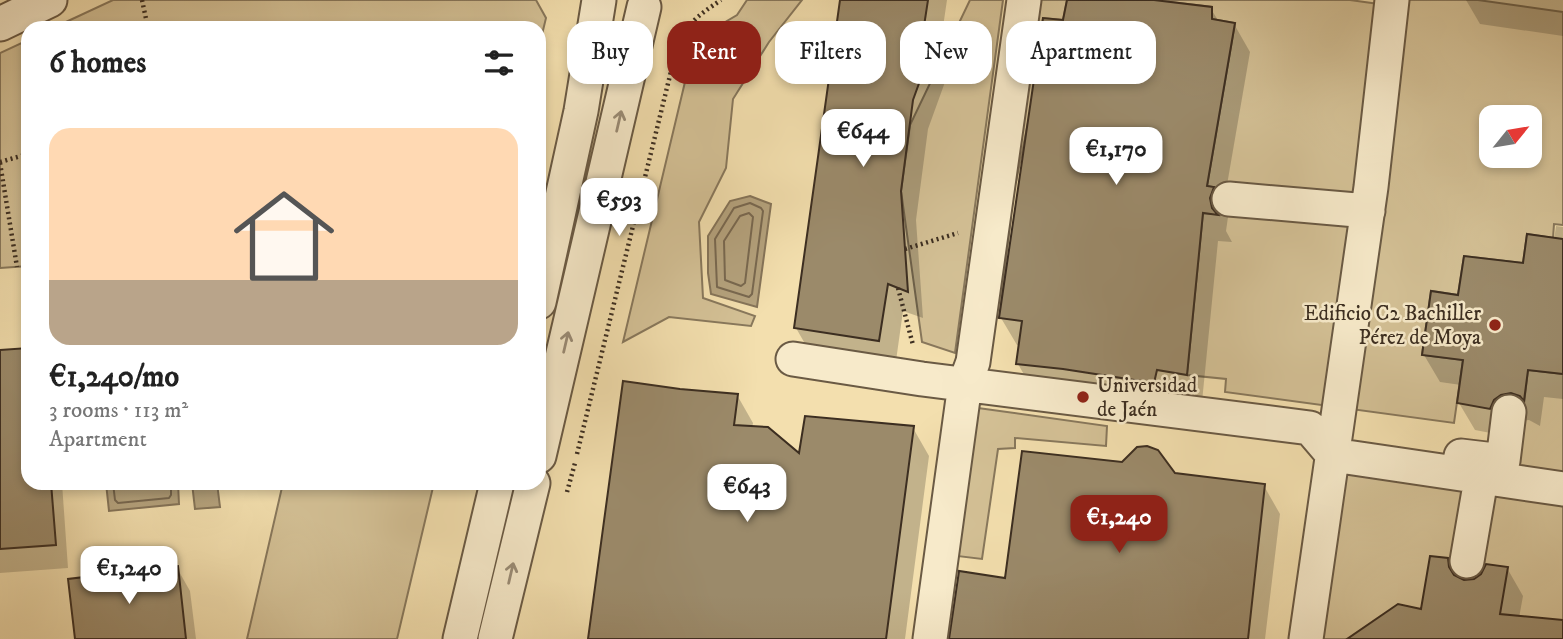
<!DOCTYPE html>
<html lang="en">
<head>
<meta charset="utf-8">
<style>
  :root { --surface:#fff; --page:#f2f2f2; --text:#222; --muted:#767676; --line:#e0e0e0; --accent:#8f2418 }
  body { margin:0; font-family:"IM FELL DW Pica",serif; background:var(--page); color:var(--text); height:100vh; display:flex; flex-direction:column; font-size:26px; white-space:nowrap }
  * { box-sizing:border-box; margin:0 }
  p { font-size:23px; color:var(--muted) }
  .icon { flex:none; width:38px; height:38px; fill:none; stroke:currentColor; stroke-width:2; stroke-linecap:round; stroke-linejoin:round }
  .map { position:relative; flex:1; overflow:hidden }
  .sheet { position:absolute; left:21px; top:21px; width:525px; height:469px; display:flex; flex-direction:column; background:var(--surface); border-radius:21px; box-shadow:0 4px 10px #0003 }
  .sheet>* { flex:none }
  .guide { position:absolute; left:567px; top:21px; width:665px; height:63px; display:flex; gap:14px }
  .needle { width:46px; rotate:60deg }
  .controls { position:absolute; left:1479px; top:105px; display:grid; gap:14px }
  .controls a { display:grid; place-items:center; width:63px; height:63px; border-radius:14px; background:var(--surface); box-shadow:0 4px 10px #0003; font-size:35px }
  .price { position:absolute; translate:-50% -60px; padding:0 16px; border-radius:14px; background:#fff; color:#222; font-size:23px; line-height:46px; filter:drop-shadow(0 2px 4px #0008) }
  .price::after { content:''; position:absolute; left:50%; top:42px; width:21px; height:16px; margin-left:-10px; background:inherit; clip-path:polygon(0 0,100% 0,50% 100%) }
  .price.on { background:var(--accent); color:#fff }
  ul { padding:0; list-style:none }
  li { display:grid; align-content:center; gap:14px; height:371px; padding:0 28px }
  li+li { border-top:2px solid var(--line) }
  li span { display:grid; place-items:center; height:217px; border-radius:21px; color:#555 }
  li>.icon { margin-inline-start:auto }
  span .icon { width:126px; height:126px; fill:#fffc; stroke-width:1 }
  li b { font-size:30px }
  h2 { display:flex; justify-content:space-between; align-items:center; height:84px; padding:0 28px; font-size:30px }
  .tag { padding:0 24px; border-radius:21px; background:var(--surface); box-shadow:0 4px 10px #0003; font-size:24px; line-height:63px }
  .tag.on { background:var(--accent); color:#fff }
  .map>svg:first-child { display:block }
  .green { fill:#d4c196; stroke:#88785c; stroke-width:2; fill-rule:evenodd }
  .water { fill:#b5a37e; stroke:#857459; stroke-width:2 }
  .shadow { fill:#0003 }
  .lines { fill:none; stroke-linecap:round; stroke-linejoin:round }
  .shore { stroke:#786850; stroke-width:2 }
  .building { fill:#9b8a6a; stroke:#3c2e21; stroke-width:2 }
  .minor-casing { stroke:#6a5a44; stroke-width:37 }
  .path { stroke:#3c2e21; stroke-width:4.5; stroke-dasharray:2 3.5; stroke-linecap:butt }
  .minor { stroke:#f7eaca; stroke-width:33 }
  .oneway { stroke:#9a8c76 }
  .poi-dot { fill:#8f2418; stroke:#f7eaca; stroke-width:2.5 }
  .labels { text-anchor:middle; stroke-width:5; stroke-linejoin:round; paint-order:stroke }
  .poi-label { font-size:21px; fill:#3c2e21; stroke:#f7eaca; text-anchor:end }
</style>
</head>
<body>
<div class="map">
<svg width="1563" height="639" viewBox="0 0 1563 639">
  <rect width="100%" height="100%" fill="#f3dfae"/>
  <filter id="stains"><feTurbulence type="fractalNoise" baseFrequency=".00286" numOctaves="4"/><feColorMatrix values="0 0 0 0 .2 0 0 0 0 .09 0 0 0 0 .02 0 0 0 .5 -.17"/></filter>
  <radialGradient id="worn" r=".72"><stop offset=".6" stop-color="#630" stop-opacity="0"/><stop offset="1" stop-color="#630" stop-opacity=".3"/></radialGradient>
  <path class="green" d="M113,0h423l10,18 -7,29v-19h-486z
    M747,0h55l-33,42 -36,57 -7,69 -27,54 4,76 52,18 -4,10 -82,-9 -46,25 67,-281 20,-30 27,-16z
    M970,0h33l-48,353 -33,-11 -21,-151 9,-66z
    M1029,0h38l-4,20 -20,-2 -9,75 -18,89 -8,-2 -5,36 8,1 -12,101 -13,-4z
    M1154,0h196l51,7 1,-7h76l85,12v213l-9,-1 -1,14 -26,-4 -4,29 -59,-7 -6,39 -27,-4 -9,64 41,5 -9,63 -229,-31 1,-13 -39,-4 16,-162 22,2 3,-25 -21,-4 28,-163 -23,-4v-12zM1491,117h39v39h-39z
    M28,40v226l-28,2v-215z
    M1528,370l35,4v265h-244l26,-171 153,20 25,-76z
    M978,408l129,18 -1,20 -91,-8v10l-17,1 -16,110 -25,-3z
    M283,483h151l-37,156h-150z"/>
  <path class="water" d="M750,196l21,8 -14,103 -46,-13 -3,-21v-37l22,-35z
    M106,483h72l1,21 -70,7z
    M192,483h25l3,24 -25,2z"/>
  <path class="shadow" d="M842,0h105l-8,54 10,17 -21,58 -12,91 7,98 -20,-7 -8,57 -83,-12 -16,-28z
    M1069,0h76l66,9 8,13 15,2 16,28 -27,156 5,9 -2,14 6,11 -14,-1 -16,161 -168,-10 -16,-28 2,-18 -3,-1 -16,-27z
    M1466,0h97v36l-83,-12z
    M1556,226l7,1v172l-19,-2 -4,29 -11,-6 -11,1 -12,15 -31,-6 -16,-27 2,-18 -21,-3 -16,-27 35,-58 66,-32 29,-25z
    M28,350v133h34l6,85 -68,5v-221z
    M679,391l58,4 16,28 -1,5 48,28 113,-28 16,28 -24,183h-315z
    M1174,474l90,12 16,28 -15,125h-315l57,-59z
    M1447,560l11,19 6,3 11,-2 32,-12 16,28 -4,22 23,21h-176l57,-28z
    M177,568l13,23 6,48h-119z"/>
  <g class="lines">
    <path class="shore" d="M750,203l11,5 2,3 -11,83 -3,3 -32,-10 -2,-48 19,-31z
      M749,213l4,4 -8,66 -4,3 -16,-6 -1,-39 16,-25z
      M113,483l2,17 3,3 51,-5 2,-3v-12"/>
  </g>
  <path class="building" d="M840,0h88l-6,39 12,3 -21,58 -12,91 7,101 -20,-8 -9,57 -85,-13z
    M1067,0h87l58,7v12l23,4 -28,163 7,1 -4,11 2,10 6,7 -15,-2 -16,162 -30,-5 -3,13 -91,-14 -47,-5 6,-43 -23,-3 44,-300 20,2z
    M1527,234l36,5v135l-35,-4 -4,31 -4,-5 -9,-3 -10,2 -7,5 -4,9 -33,-6 6,-43 -41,-5 9,-64 27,4 6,-39 59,7z
    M28,348v135h23l5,62 -56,4v-199z
    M623,381l57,8 58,5 -4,31 34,2 31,26 6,-37 109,10 -28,213h-298z
    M1147,446l11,4 17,23 90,11 -17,155h-299l10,-68 46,7 17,-127 100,11 15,-15z
    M1430,556l18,2 1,9 5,8 10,5 10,-1 7,-5 5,-10 22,3 -8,47 63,6v19h-216l51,-35 23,5z
    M178,566l8,73h-111l-7,-60z"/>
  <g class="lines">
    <defs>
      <path id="minor" d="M0,24l50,-24
        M1229,199l139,12
        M539,302l42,-191 18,-111
        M793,359l129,20 388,49 23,27 230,34
        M539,456l105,-449
        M1461,456l42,5 6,-49
        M1467,561l14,-82
        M460,639l37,-156
        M495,639l38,-156
        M930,639l35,-255 8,-22 51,-362
        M1306,639l65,-452 21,-187"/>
    </defs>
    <use href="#minor" class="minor-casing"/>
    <path class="path" d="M142,0l6,28
      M0,162l28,-8
      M0,163l17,104
      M905,249l53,-16
      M898,288l15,57
      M577,454l99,-403c11,-28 20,-34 45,-51
      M567,492l8,-29"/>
    <use href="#minor" class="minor"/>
  </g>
  <defs><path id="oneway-shaft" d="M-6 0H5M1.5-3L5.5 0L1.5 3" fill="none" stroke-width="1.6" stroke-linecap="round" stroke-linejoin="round" transform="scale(1.75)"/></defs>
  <g class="oneway">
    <use href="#oneway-shaft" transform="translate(619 121) rotate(-77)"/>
    <use href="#oneway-shaft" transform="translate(566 342) rotate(-77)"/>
    <use href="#oneway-shaft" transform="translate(511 573) rotate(-77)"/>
  </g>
  <g class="poi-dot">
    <circle cx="1495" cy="325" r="7"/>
    <circle cx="1083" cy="397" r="7"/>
  </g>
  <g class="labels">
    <g class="poi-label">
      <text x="1481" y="320">Edificio C2 Bachiller<tspan x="1481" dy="24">Pérez de Moya</tspan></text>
      <text x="1097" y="392" text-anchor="start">Universidad<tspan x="1097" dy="24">de Jaén</tspan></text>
    </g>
  </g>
  <rect width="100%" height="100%" filter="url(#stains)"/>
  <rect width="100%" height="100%" fill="url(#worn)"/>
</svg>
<div class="controls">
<a><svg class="needle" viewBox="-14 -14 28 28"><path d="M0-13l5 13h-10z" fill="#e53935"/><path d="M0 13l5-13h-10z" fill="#767676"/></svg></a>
</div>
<b class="price" style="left:863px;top:169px">€644</b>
<b class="price" style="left:1116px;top:187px">€1,170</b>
<b class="price" style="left:619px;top:238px">€593</b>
<b class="price" style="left:747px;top:524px">€643</b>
<b class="price on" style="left:1119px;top:555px">€1,240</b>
<b class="price" style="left:129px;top:606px">€1,240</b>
<div class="guide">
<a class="tag">Buy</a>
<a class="tag on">Rent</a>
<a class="tag">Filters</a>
<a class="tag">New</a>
<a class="tag">Apartment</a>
</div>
<section class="sheet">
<h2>6 homes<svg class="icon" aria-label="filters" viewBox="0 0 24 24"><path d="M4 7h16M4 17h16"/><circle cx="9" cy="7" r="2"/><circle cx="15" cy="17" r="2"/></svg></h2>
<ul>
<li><span style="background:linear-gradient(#ffd9b3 70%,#b9a48a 0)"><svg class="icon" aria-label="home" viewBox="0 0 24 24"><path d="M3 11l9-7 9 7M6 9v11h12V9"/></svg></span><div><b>€1,240/mo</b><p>3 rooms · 113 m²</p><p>Apartment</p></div></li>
</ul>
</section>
</div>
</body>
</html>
